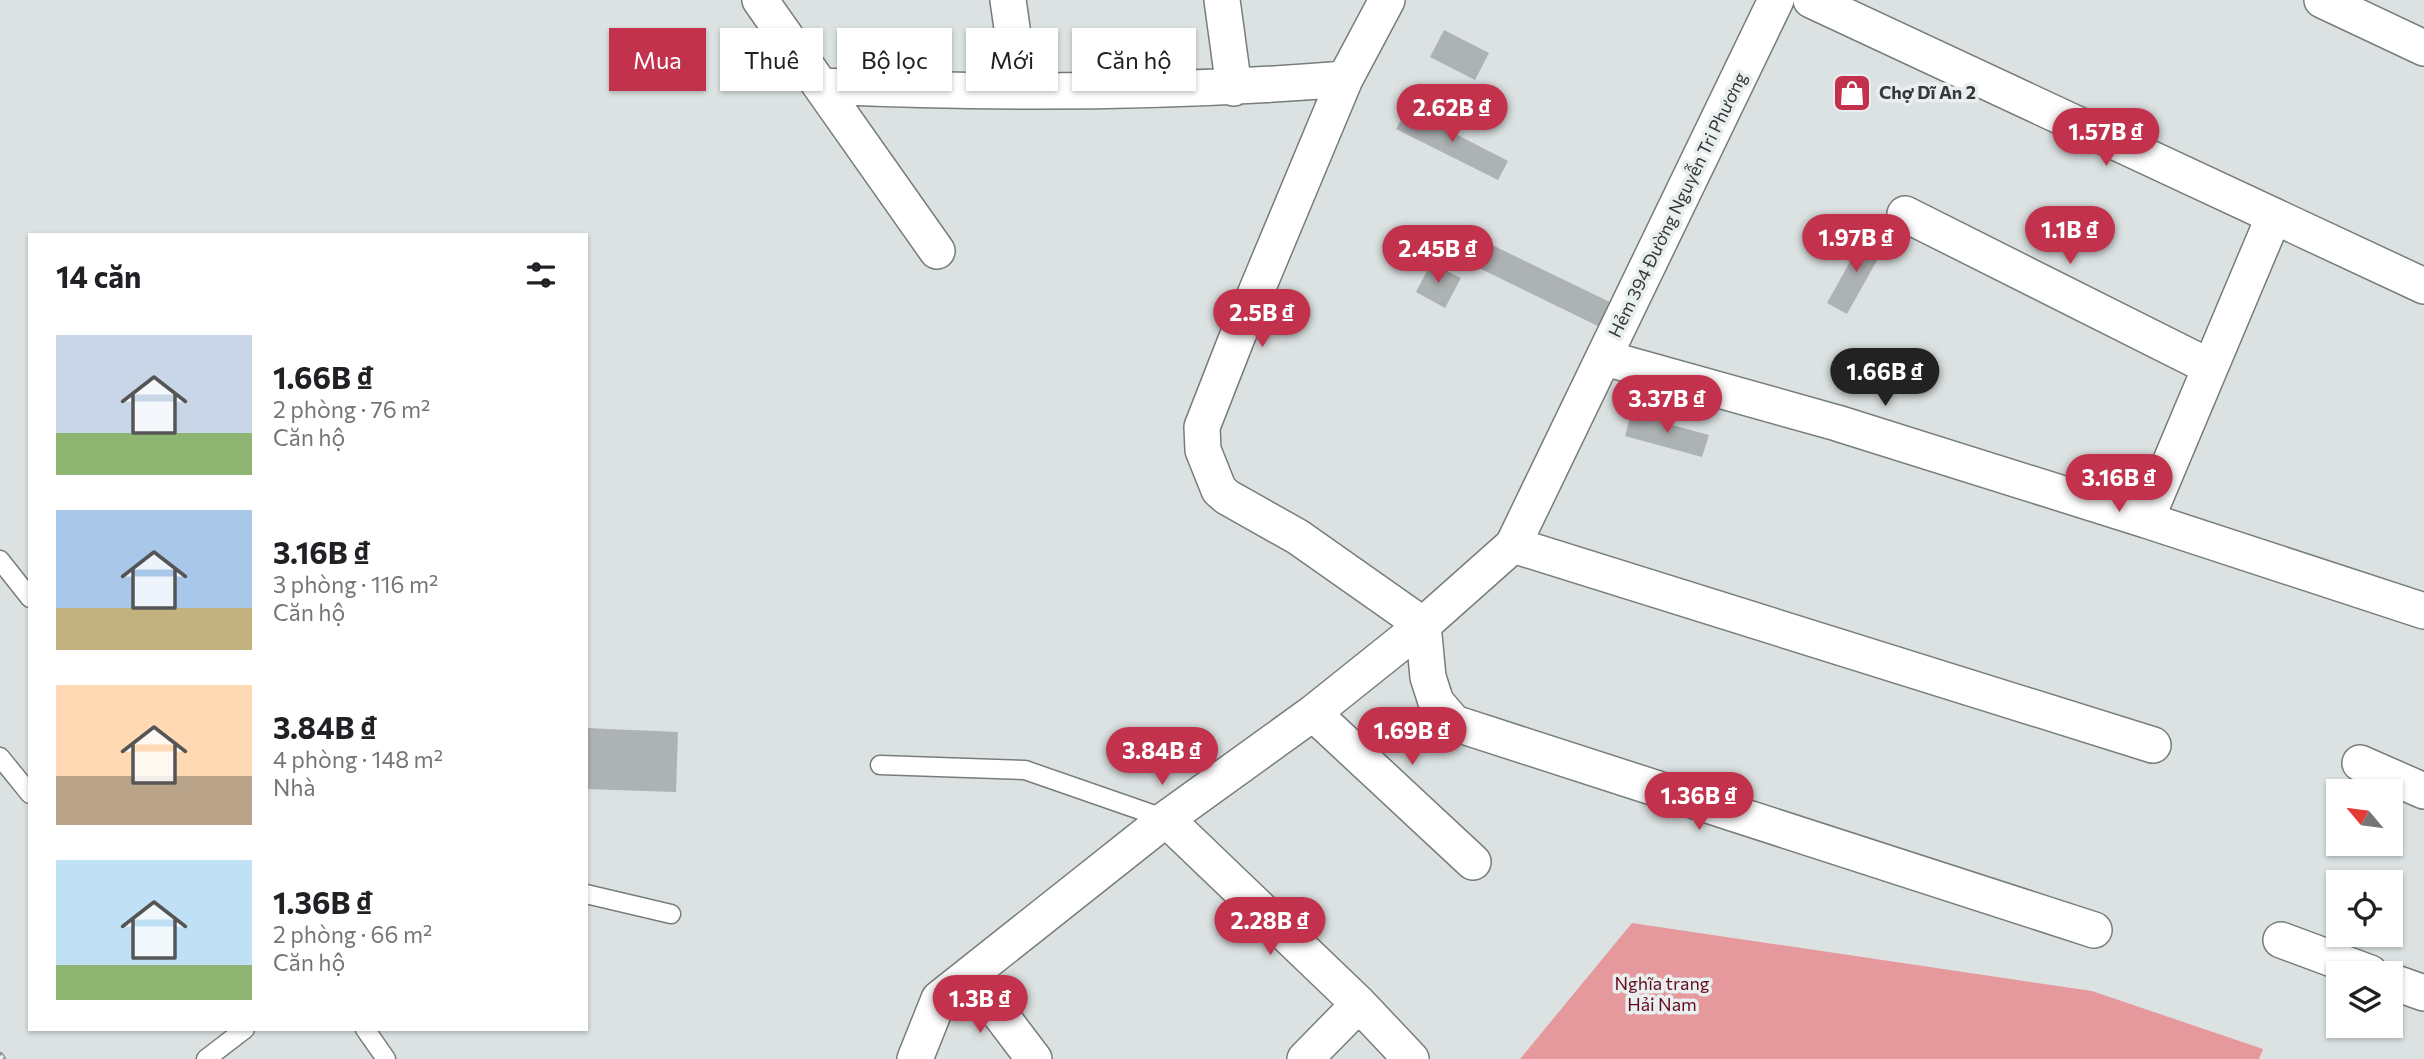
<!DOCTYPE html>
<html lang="vi">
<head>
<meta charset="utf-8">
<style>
  :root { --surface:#fff; --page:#f6f6f6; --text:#202124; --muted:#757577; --accent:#c3324c }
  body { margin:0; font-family:Commissioner,sans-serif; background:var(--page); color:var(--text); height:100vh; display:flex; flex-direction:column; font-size:26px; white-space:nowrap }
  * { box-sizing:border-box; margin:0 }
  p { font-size:23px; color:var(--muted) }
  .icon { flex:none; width:38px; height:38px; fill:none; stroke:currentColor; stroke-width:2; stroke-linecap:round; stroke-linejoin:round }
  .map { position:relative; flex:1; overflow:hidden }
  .drawer { position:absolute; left:28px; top:233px; width:560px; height:798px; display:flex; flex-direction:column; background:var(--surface); border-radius:0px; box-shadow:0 2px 5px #0004 }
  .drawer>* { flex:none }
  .banner { position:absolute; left:609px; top:28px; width:665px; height:63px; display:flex; gap:14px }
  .needle { width:46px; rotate:299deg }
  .buttons { position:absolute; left:2326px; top:779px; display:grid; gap:14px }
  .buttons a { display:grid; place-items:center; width:77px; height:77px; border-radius:0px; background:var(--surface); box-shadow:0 2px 5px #0004; font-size:35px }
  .price { position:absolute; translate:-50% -60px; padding:0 16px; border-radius:24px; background:var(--accent); color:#fff; font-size:23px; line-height:46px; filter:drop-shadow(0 2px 4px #0008) }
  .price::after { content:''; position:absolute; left:50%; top:42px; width:21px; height:16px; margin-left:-10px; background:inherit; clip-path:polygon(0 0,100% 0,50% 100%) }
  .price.on { background:#222; color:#fff }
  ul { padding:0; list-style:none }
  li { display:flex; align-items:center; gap:21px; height:175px; padding:0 28px }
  li span { display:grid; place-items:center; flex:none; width:196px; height:140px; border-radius:0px; color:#555 }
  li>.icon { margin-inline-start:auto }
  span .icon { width:84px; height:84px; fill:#fffc; stroke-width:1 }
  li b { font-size:30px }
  h2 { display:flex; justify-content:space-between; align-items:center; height:84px; padding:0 28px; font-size:30px }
  .chip { padding:0 24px; border-radius:0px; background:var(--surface); box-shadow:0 2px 5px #0004; font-size:24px; line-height:63px }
  .chip.on { background:var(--accent); color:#fff }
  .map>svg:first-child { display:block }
  .green { fill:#e5999d }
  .building { fill:#adb2b3 }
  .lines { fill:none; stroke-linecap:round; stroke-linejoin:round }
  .lane-casing { stroke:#777c7c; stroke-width:21 }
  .street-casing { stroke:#777c7c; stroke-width:38 }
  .lane { stroke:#fff; stroke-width:18 }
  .street { stroke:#fff; stroke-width:35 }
  .rail-casing { stroke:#8d9292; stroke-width:8 }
  .rail { stroke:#e9efef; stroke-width:5; stroke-dasharray:16; stroke-linecap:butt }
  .labels { text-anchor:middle; stroke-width:7; stroke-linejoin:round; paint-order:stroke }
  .poi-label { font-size:18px; font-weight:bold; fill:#363939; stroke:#e9efef; text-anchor:start }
  .street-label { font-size:18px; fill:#363939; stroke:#e9efef }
  .park-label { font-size:18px; fill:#660b1f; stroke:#e9efef }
</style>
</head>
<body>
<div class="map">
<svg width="2424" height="1059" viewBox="0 0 2424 1059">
  <rect width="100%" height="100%" fill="#dce2e2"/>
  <path class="green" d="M1632,923l460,68 171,58 -4,10h-739z"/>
  <path class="building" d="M1444,30l45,23 -14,27 -45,-23z
    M1407,109l101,52 -10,19 -102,-51z
    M1865,235l20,11 -38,68 -20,-11z
    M1490,244l128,62 -12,24 -127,-62z
    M1431,263l30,15 -16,30 -29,-16z
    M1631,414l78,21 -7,22 -77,-21z
    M586,728l92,4 -2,60 -90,-3z"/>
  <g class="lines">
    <defs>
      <path id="lane" d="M0,560l30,38
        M0,757l30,37
        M880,765l145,5 141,49
        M586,894l85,20
        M365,1029l21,30
        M206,1059l39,-30"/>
      <path id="street" d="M760,0l177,251
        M1008,0l13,91
        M1222,0l12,88
        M1387,0l-42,79 -109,261 -34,87 1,23 16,40 8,7 71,40 125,88 5,52 8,25 18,21 640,207
        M1811,0l613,286
        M2322,0l102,48
        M822,86c174,8 349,7 523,-7
        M1905,214l305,153
        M2274,216l-128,304 278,91
        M1605,358l232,65 309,97
        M1513,545l640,200
        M1313,713l160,149
        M2360,763l64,28
        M1166,819l193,185 52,55
        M2281,940l89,33
        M971,976l63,83
        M2390,981l34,12
        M915,1059l24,-60 227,-180 147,-106 110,-88 90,-80 263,-545
        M1305,1059l54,-55"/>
    </defs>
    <use href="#lane" class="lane-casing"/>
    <use href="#street" class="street-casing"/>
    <use href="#lane" class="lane"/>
    <use href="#street" class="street"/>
    <defs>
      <path id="rail" d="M0,1056l2,3"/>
    </defs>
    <use href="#rail" class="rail-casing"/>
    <use href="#rail" class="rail"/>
  </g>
  <defs>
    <symbol id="shop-square" viewBox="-11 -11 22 22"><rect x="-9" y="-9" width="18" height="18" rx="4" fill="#c3324c" stroke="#e9efef"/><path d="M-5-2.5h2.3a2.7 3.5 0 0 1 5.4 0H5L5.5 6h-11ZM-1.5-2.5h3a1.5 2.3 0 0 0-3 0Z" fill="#fff"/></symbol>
  </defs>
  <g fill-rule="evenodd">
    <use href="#shop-square" x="1830" y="71" width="44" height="44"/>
  </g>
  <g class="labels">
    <g class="poi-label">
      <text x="1879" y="99">Chợ Dĩ An 2</text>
    </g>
    <g class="street-label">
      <text transform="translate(1678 205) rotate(-64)" y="6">Hẻm 394 Đường Nguyễn Tri Phương</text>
    </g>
    <g class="park-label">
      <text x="1662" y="990">Nghĩa trang<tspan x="1662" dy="21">Hải Nam</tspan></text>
    </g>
  </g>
</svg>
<div class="buttons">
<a><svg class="needle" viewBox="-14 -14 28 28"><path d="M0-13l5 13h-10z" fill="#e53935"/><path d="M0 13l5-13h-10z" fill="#757577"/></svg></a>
<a><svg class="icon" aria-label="locate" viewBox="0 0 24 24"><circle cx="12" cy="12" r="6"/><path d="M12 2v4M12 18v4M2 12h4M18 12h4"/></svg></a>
<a><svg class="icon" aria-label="layers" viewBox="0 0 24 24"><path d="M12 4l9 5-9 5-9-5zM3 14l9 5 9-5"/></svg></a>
</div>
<b class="price" style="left:1452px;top:144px">2.62B ₫</b>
<b class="price" style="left:2106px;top:168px">1.57B ₫</b>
<b class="price" style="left:2070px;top:266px">1.1B ₫</b>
<b class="price" style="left:1856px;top:274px">1.97B ₫</b>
<b class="price" style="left:1438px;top:285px">2.45B ₫</b>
<b class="price" style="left:1262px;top:349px">2.5B ₫</b>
<b class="price on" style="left:1885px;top:408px">1.66B ₫</b>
<b class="price" style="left:1667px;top:435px">3.37B ₫</b>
<b class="price" style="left:2119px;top:514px">3.16B ₫</b>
<b class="price" style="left:1412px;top:767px">1.69B ₫</b>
<b class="price" style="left:1162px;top:787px">3.84B ₫</b>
<b class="price" style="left:1699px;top:832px">1.36B ₫</b>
<b class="price" style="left:1270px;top:957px">2.28B ₫</b>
<b class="price" style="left:980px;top:1035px">1.3B ₫</b>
<div class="banner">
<a class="chip on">Mua</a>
<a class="chip">Thuê</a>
<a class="chip">Bộ lọc</a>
<a class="chip">Mới</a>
<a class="chip">Căn hộ</a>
</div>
<section class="drawer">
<h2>14 căn<svg class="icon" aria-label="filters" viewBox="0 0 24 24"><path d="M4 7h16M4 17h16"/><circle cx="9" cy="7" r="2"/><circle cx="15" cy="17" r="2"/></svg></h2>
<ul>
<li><span style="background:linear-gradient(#c9d6e8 70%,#8fb573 0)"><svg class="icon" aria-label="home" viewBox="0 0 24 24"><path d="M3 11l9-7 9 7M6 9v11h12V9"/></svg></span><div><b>1.66B ₫</b><p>2 phòng · 76 m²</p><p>Căn hộ</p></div></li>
<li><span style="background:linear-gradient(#a9c7e8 70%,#c2b280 0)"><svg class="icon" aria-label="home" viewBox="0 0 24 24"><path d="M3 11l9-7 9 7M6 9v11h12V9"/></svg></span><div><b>3.16B ₫</b><p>3 phòng · 116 m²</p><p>Căn hộ</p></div></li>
<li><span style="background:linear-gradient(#ffd9b3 65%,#b9a48a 0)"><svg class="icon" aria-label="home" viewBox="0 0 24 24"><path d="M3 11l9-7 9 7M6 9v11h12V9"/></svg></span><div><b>3.84B ₫</b><p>4 phòng · 148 m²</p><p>Nhà</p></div></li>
<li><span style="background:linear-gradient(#bfe0f5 75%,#8fb573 0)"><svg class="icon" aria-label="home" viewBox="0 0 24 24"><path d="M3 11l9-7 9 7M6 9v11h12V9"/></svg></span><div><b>1.36B ₫</b><p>2 phòng · 66 m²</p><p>Căn hộ</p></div></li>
</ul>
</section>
</div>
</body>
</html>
